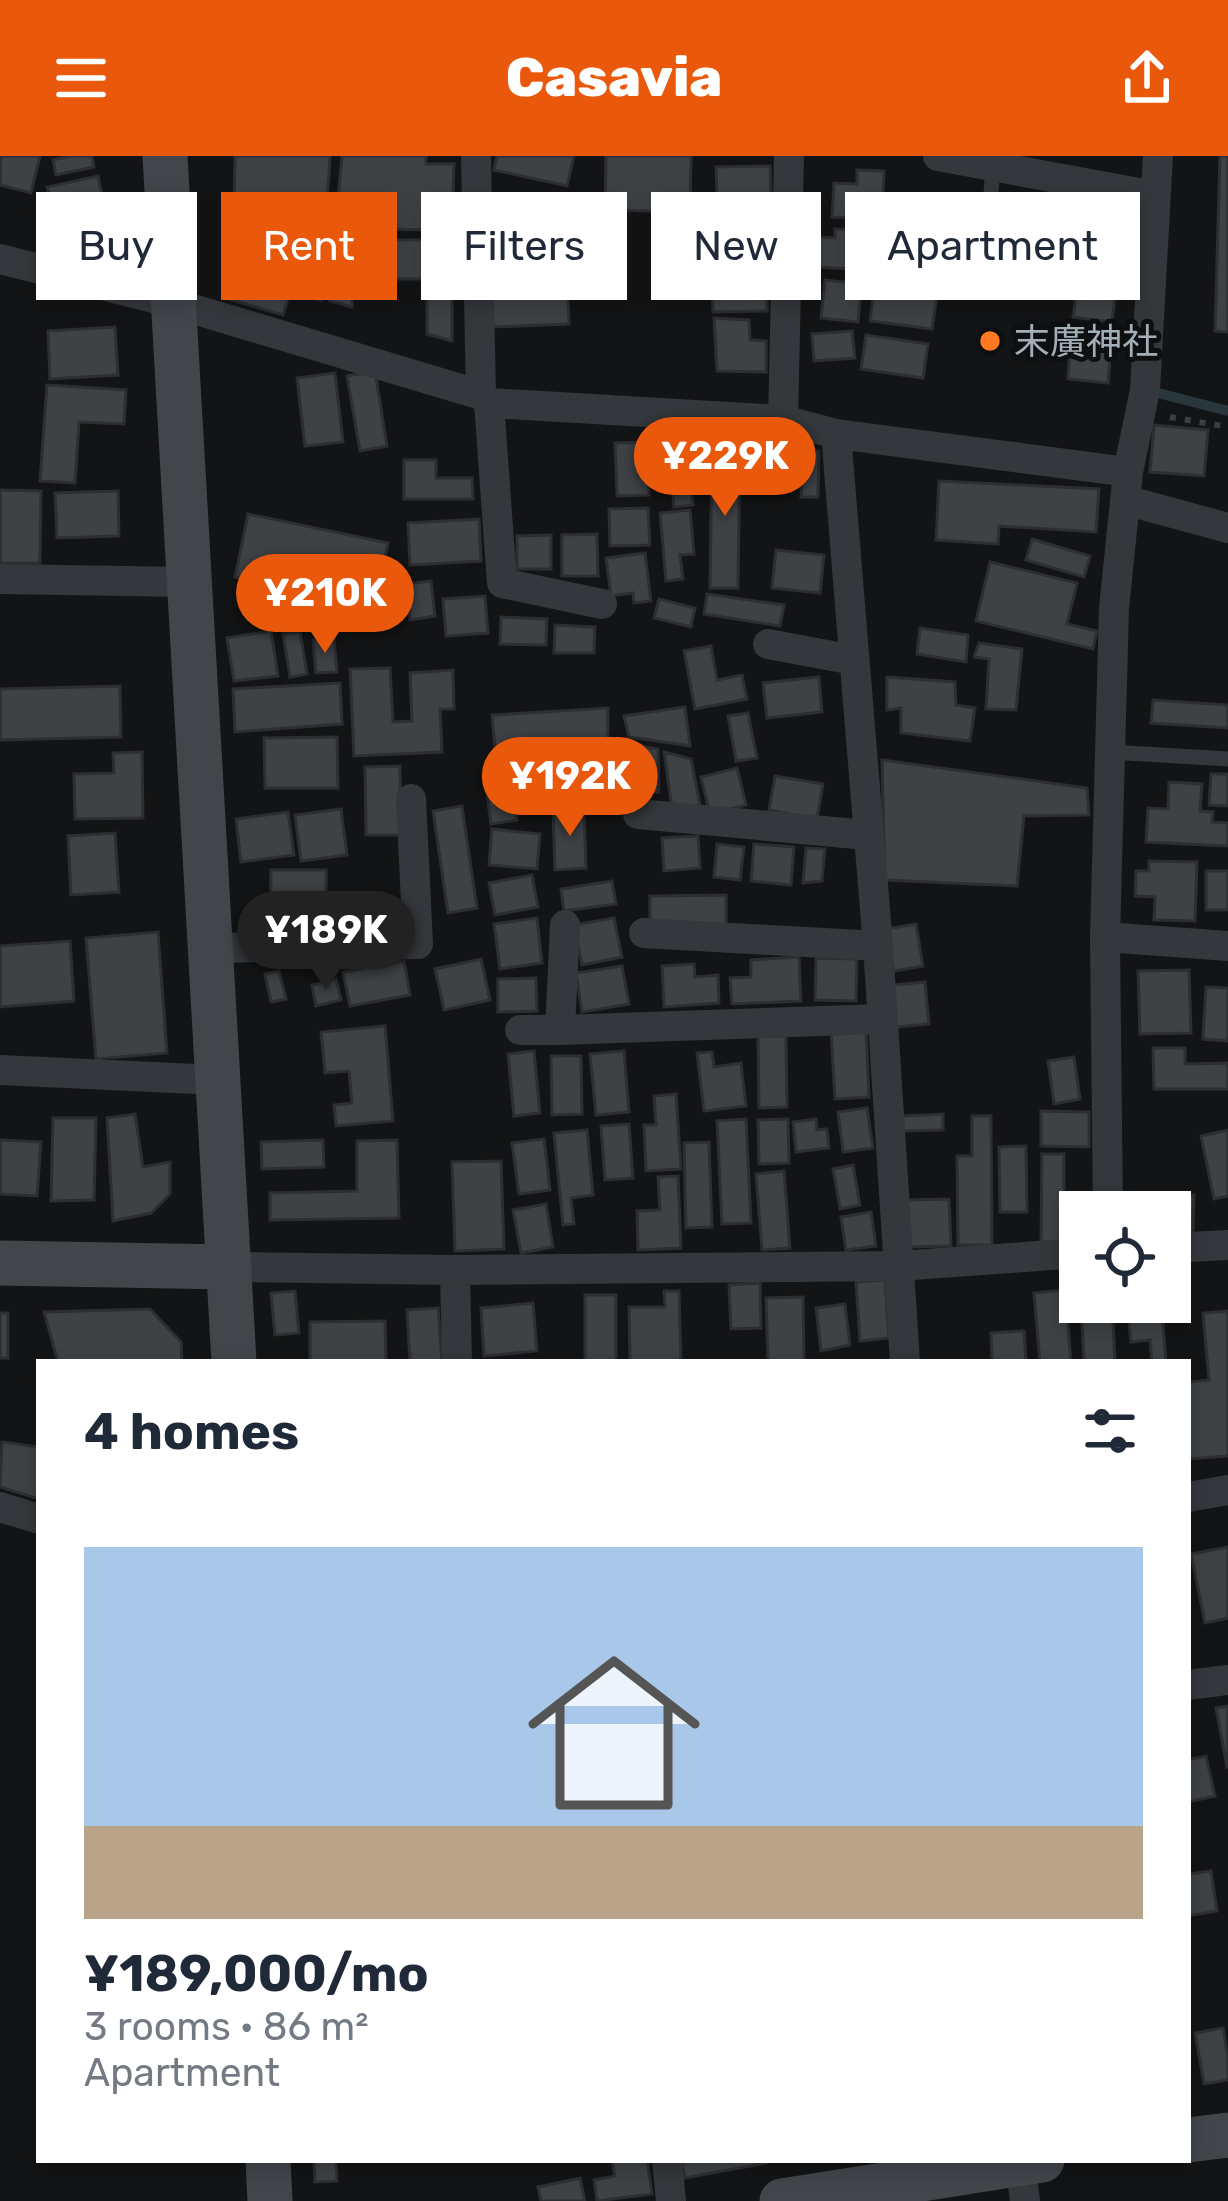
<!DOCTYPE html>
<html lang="en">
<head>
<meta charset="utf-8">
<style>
  :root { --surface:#fff; --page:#f2f2f3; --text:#1f2937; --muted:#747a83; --line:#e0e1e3; --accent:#ea580c }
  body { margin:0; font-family:Rubik,"Noto Sans JP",sans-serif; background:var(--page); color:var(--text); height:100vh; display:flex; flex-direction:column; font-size:45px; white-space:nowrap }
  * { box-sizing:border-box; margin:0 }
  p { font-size:39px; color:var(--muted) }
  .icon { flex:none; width:66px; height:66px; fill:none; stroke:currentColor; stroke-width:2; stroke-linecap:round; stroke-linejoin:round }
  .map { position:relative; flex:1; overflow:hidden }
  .details { position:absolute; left:36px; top:1203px; width:1155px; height:804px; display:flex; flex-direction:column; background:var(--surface); border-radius:0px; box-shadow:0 6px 18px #0003 }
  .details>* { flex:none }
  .banner { position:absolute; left:36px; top:36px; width:1158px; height:108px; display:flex; gap:24px }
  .controls { position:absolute; left:1059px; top:1035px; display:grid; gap:24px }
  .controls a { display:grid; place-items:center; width:132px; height:132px; border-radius:0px; background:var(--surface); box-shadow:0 6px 18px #0003; font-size:60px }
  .price { position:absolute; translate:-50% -102px; padding:0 27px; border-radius:42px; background:var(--accent); color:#fff; font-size:39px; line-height:78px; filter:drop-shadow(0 3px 6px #0008) }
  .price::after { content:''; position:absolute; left:50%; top:72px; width:36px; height:27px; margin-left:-18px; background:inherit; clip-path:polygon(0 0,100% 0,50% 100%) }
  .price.active { background:#222; color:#fff }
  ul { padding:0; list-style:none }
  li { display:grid; align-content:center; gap:24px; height:636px; padding:0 48px }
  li+li { border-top:3px solid var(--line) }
  li span { display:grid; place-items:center; height:372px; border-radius:0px; color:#555 }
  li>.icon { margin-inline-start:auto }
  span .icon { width:216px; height:216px; fill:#fffc; stroke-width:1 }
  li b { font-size:51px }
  h2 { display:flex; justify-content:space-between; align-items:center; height:144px; padding:0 48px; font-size:51px }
  .pill { padding:0 42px; border-radius:0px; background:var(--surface); box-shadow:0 6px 18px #0003; font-size:42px; line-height:108px }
  .pill.active { background:var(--accent); color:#fff }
  header { display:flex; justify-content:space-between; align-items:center; height:156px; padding:0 48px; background:var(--accent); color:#fff; font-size:54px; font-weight:800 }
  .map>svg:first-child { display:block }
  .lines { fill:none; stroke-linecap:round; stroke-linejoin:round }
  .stream { stroke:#28373a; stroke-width:10 }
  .building { fill:#3f4245; stroke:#2d2e31; stroke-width:3 }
  .path { stroke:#3a3e42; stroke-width:6; stroke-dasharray:6 9; stroke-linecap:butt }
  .lane { stroke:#34373b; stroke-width:15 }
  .street { stroke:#34373b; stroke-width:30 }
  .secondary { stroke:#42464b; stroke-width:45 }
  .poi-dot { fill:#ff7921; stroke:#0e0f10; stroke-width:4.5 }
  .labels { text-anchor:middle; stroke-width:10; stroke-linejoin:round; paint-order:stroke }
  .poi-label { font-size:36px; fill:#a3afb7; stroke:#0e0f10; text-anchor:start }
</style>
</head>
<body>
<header><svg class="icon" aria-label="menu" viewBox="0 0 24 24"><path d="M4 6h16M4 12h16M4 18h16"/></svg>Casavia<svg class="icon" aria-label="share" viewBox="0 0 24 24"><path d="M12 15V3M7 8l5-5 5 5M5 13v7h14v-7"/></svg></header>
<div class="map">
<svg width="1228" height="2045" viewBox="0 0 1228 2045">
  <rect width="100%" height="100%" fill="#131415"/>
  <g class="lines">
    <path class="stream" d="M1150,235l78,20"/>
  </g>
  <path class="building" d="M1,0h39l-9,37 -31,-8z
    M70,0h22l2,11 -38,8 -3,-15z
    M235,0h95l-9,144 -88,-23z
    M342,0h84v8h28l-2,66 -87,-1 4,-18 -32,-3z
    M497,0h77l-7,30 -73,-16z
    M606,0h85l-1,56 -85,-2z
    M1220,0h8v176l-13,-1z
    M770,10l1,32 -54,1 -1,-32z
    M857,14l27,1 -2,48 -50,-2 2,-34 23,1z
    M98,20l7,33 -48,11 -10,-33z
    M564,50l5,118 -76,3 -5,-117z
    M333,61l22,3 -3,87 -22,-6z
    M739,62v14l31,-2 2,35 -58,3 -2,-49z
    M835,73l36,1 -2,40 -52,-3 2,-30 16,1z
    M365,84h87v39h-87z
    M879,97l63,9 -10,67 -62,-8z
    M1080,112l38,5 -6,49 -39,-5z
    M712,122h55v33l-54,1z
    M825,124l37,4 -4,38 -37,-4z
    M234,127l54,16 -5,16 -54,-16z
    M427,131h25v54l-25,-7z
    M714,162l35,2 1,20 16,1v31l-49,-1z
    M115,171l3,48 -68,4 -2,-48z
    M1071,171l41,6 -4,50 -40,-4z
    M852,175l3,27 -41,3 -2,-27z
    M866,179l62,9 -5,34 -62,-9z
    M375,215l12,75 -27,5 -13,-75z
    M335,217l8,69 -38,4 -8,-68z
    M47,229l79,5 -2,34 -45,-2 -4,61 -35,-2z
    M1154,269l54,5 -4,46 -54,-4z
    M646,286l3,53 -32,1 -2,-53z
    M712,293l28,1 -2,138h-28z
    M771,294l48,1 -1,46h-17l1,-20 -32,-1z
    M676,296l2,29 -16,1 -3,-29z
    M404,304h32v18h36l1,21h-69z
    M939,325l160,8 -3,43 -97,-6 -1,18 -62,-4z
    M690,328l3,21 -19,2 -2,-21z
    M0,334l41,1 -1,72h-40z
    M118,335l1,45 -62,2 -2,-45z
    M648,352l2,37 -40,1 -1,-37z
    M690,354l4,44 -14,1 3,24 -17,2 -6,-68z
    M248,358l140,29 -13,62 -140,-28z
    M479,363l2,42 -71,4 -2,-42z
    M597,378l1,42h-36v-41z
    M551,379v34h-34v-33z
    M1032,383l58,17 -6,21 -58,-17z
    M776,394l48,5 -4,38 -48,-5z
    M645,397l6,48 -17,2 -1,-10 -22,3 -5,-38z
    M990,406l87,21 -10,41 30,7 -4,18 -117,-28z
    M431,425l4,35 -25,4 -4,-36z
    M707,438l77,11 -4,21 -76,-12z
    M485,440l3,37 -42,3 -3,-37z
    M659,443l36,9 -4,19 -37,-9z
    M501,461l46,2 -1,26 -46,-1z
    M555,469l40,2 -1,26h-40z
    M920,472l48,7 -2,27 -49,-8z
    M271,475l7,45 -44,5 -7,-43z
    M300,476l7,42 -17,3 -7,-43z
    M334,482l3,34 -21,1 -3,-33z
    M979,487l43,6 -6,61 -30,-1 3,-50 -15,-2z
    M711,490l6,34 25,-5 5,24 -52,10 -11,-58z
    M390,512l3,54 19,-1 -2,-48 43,-3 1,39h-14l2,43 -88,4 -4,-87z
    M819,521l3,35 -55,6 -4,-35z
    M887,521l68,5 1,23 19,3 -5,33 -69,-8v-25l-14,2z
    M340,527l2,41 -107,8 -2,-43z
    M120,530l1,51 -121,3v-51z
    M1153,544l75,5v23l-77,-5z
    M685,551l5,39 -61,-9 -5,-21z
    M608,552v75l-110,1 -6,-69z
    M748,557l9,45 -21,3 -8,-45z
    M337,581l1,51h-73l-1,-50z
    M625,587l33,6 1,43 -25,4z
    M142,596l1,66 -68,1 -1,-45 40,-1 -1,-20z
    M664,596l27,7 9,46 -28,3z
    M882,604l205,28 2,27 -65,1 -7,70 -132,-6z
    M400,610l1,69h-35l-1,-68z
    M737,612l9,37 -36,9 -9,-37z
    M1211,618h17v32l-19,-1z
    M775,620l48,8 -6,35 -48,-9z
    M1169,626l33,2 -2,27 13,1 -1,10 16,1v23l-82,-4 2,-34 20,1z
    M512,634l5,30 -26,4 -4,-29z
    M462,650l15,102 -29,5 -15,-102z
    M584,652l2,60 -31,2 -2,-60z
    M341,653l6,46 -46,6 -6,-46z
    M288,656l6,43 -53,7 -5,-43z
    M492,673l48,5 -3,35 -48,-4z
    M115,677l4,59 -48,3 -3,-59z
    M698,680l2,32 -36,3 -2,-33z
    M717,688l27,3 -4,33 -26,-3z
    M754,688l40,3 -3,38 -40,-4z
    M806,692l19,1 -3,32 -19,2z
    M1149,705l48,1 -2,59 -41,-1 1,-23 -20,-1 1,-25h13z
    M271,714h55v57h-55z
    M1206,715h22v39h-22z
    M532,719l6,32 -43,8 -6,-32z
    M612,725l4,23 -52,7 -3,-22z
    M726,739v33l-76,1v-33z
    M537,762l5,45 -42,6 -6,-45z
    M614,762l8,39 -40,8 -8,-40z
    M916,768l7,42 -29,5 -8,-42z
    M158,776l9,121 -71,6 -10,-121z
    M70,785l4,60 -74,6v-61z
    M799,801l2,44 -69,3 -2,-26 21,-1v-17z
    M816,802l41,1 -1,42 -41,-1z
    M481,803l9,41 -46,10 -9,-41z
    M404,805l6,34 -60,11 -7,-34z
    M694,808l1,13 23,-2 1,28 -55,4 -2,-41z
    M622,810l7,38 -47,8 -6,-39z
    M1189,814l2,63 -51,1 -2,-63z
    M279,815l7,28 -15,3 -6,-28z
    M536,822l1,33 -39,1v-33z
    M336,823l5,21 -25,6 -4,-21z
    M925,826l4,42 -33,3 -4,-42z
    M1206,831l22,1v53l-25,-2z
    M385,870l8,95 -57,5 -2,-21 18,-2 -3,-32 -24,2 -4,-41z
    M866,873l3,68 -34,2 -4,-68z
    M786,880l1,71 -28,1 -1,-71z
    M1153,892h32v16l43,-1v26h-74z
    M534,895l6,62 -26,3 -6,-62z
    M624,895l5,61 -33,3 -6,-61z
    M712,896l2,15 27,-4 5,43 -42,5 -7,-58z
    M551,900h30l1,58 -30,1z
    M1074,901l6,42 -26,5 -6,-43z
    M676,938l5,75 -35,2 -2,-46h12l-2,-29z
    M867,952l6,40 -30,4 -5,-40z
    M1041,955l48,1v35l-48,-1z
    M135,958l8,53 27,-5v32l-19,19 -38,8 -6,-103z
    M943,958v16l-41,1v-15z
    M972,960h19l1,129h-34l-1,-89h15z
    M53,962h43l-2,82 -43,1z
    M746,963l5,104 -29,1 -5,-103z
    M788,963l1,44 -30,1 -1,-44z
    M816,963l1,11 10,-1 2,19 -33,4 -3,-30z
    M629,968l4,54 -28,2 -4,-54z
    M587,974l6,65 -22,3 3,26 -11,1 -9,-92z
    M1228,974v66l-14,3 -13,-63z
    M544,983l6,51 -31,4 -7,-51z
    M0,984l41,2 -4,54 -37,-2z
    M323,984l1,27 -62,2 -1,-27z
    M397,984l2,78 -129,2v-27l87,-2v-50z
    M709,986l3,85 -26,1 -2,-85z
    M1026,990l1,66h-27l-1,-65z
    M1042,998h22v46h22v12h-6v31h-39z
    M501,1005l3,88 -49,2 -3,-89z
    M853,1009l7,40 -20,4 -7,-40z
    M784,1015l6,77 -28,2 -6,-76z
    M678,1020l3,72 -43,2 -1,-39 23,-1 -2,-33z
    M1137,1038l57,1 -1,37 -23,1v-21h-34z
    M949,1043l2,47 -43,1 -1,-47z
    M546,1048l7,43 -32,6 -8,-43z
    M871,1056l5,34 -30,4 -5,-33z
    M885,1124l4,58 -29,3 -4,-59z
    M760,1127l1,45 -30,1 -2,-44z
    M1065,1134l6,72h-31l-6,-69z
    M295,1135l4,42 -24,2 -4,-42z
    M664,1135h15l2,71h-51l-1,-55h36z
    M585,1139h31v67h-31z
    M803,1141l1,65h-36l-2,-64z
    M1112,1146l3,60h-31l-3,-58z
    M1127,1146h34l5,59 -14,1 -2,-22 -19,2z
    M533,1147l4,48 -53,5 -3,-48z
    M845,1148l5,41 -29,6 -5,-43z
    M438,1152l4,54h-32l-3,-52z
    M150,1153l31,33 1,20h-124l-14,-50z
    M1228,1155v145l-40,3v-77l21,-2 -6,-67z
    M0,1157h8v45h-8z
    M385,1165l1,41h-76v-40z
    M1024,1175l2,31h-34l-1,-29z
    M2,1286l37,5v52l-39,-12z
    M1228,1391v71l-23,5 -14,-69z
    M1228,1550v60l-1,1 -11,-59z
    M1206,1600l9,40 -27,6v-42z
    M1211,1715l6,40 -29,5v-42z
    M1223,1872l5,31v21l-24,4 -9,-51z
    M314,2004h22l1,21 -22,1z
    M612,2004h35l5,34 -55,7 -3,-21 21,-4z
    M681,2004h85v3l-81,15z
    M580,2022l5,23h-44l-3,-14z"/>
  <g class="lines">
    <path class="path" d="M1170,261l58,10"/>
    <path class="lane" d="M985,117l8,-107
      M1110,596l118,7"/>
    <path class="street" d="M476,0l5,239
      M938,0l217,40
      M0,103l173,44 308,92 8,8 294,17 53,14 292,38
      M489,247l13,180 100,21
      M783,264l6,-264
      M836,278l42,512 27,416
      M1125,344l103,28
      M0,423l189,3
      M768,488l86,16
      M638,658l229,21
      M565,769l-5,105 322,-11
      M644,777l234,13
      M1105,781l123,9
      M211,792l207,-4 -7,-145
      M520,874h40
      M0,914l218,10
      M1108,1056l-3,-275 9,-329 14,-136 17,-82 13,-234
      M1170,1092l58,-3
      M229,1111l226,3 444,-4 181,-13
      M455,1114l2,92
      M1188,1341l40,-7
      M0,1351l39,12
      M1188,1529l40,-5
      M667,2004l4,41
      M1020,2004l5,41"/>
    <path class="secondary" d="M165,0l69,1206
      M0,1107l229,4
      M1188,1984l40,-5
      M268,2004l2,41
      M782,2045l260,-41"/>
  </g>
  <circle class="poi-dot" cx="990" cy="185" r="12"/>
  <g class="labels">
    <g class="poi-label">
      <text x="1014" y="198">末廣神社</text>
    </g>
  </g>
</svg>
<div class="controls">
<a><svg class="icon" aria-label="locate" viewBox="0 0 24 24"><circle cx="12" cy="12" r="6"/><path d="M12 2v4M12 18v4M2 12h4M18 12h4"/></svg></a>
</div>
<b class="price" style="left:725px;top:363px">¥229K</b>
<b class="price" style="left:325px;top:500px">¥210K</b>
<b class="price" style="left:570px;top:683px">¥192K</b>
<b class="price active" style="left:326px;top:837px">¥189K</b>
<div class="banner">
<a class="pill">Buy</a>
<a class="pill active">Rent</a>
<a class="pill">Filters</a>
<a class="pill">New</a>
<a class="pill">Apartment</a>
</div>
<section class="details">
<h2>4 homes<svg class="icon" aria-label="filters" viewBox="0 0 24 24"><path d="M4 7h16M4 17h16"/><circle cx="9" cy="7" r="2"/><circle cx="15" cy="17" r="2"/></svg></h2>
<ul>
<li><span style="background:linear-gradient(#a9c7e8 75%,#b9a48a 0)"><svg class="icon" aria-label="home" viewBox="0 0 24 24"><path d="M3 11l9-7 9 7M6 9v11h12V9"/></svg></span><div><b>¥189,000/mo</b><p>3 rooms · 86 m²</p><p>Apartment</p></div></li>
</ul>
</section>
</div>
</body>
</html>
